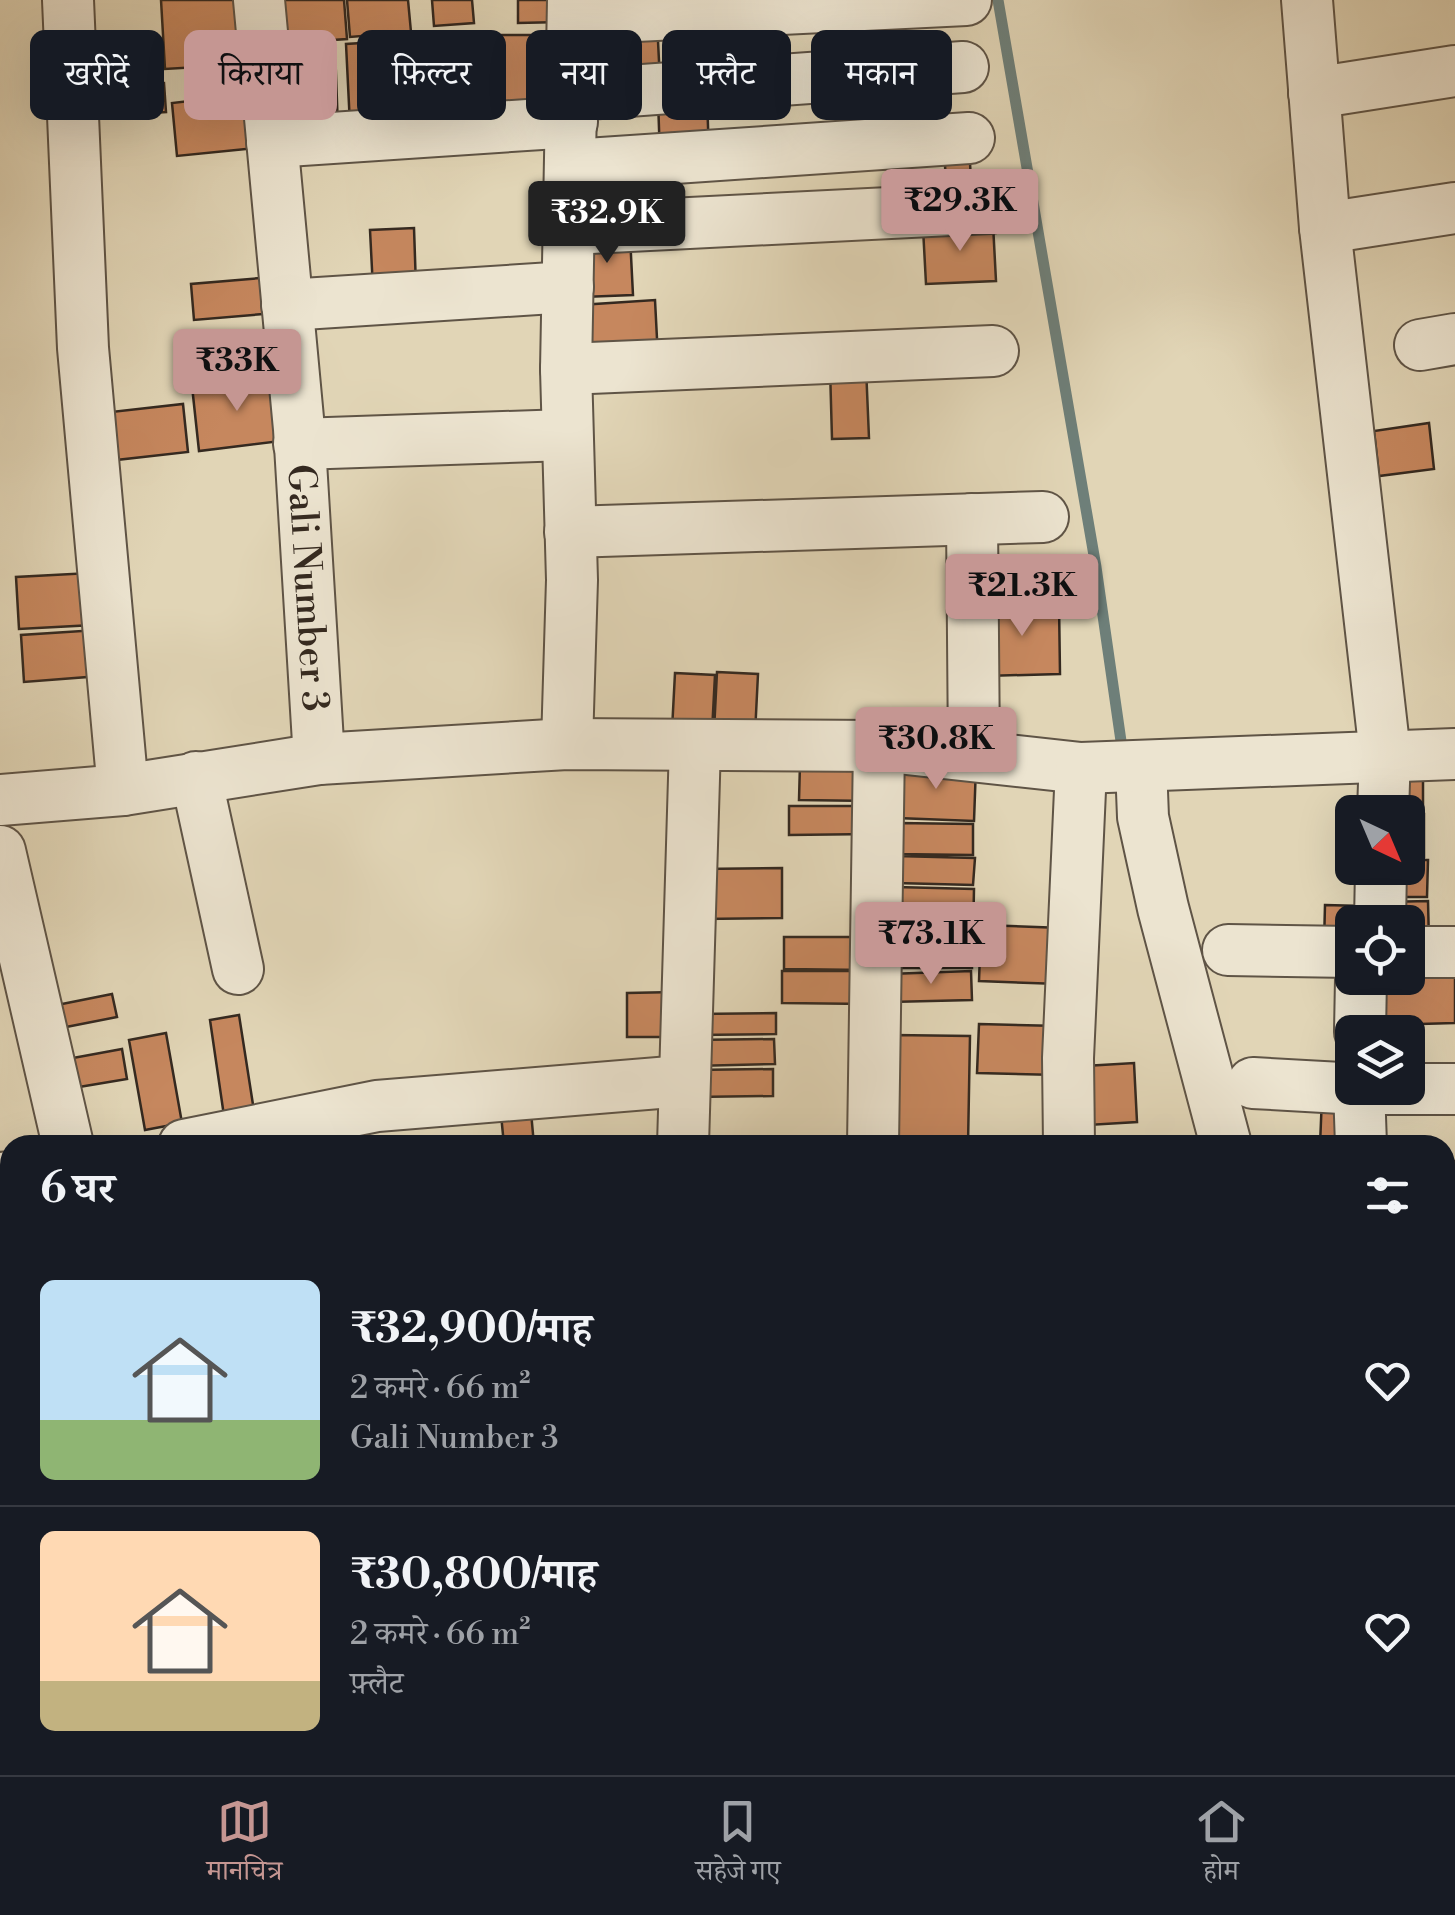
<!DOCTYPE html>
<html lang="hi">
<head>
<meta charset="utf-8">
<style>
  :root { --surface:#171b24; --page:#20242c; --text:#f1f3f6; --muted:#9ea1a6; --line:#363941; --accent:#c59692 }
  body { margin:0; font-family:"Libre Bodoni","Noto Serif Devanagari",serif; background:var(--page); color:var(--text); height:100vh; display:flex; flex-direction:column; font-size:38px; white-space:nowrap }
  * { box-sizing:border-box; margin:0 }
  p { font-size:32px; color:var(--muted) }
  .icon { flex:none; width:55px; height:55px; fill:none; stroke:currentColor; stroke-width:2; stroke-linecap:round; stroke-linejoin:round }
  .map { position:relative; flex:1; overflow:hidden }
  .drawer { position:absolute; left:0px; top:1135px; width:1455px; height:640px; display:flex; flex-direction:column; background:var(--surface); border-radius:30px 30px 0 0; box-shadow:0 10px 40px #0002 }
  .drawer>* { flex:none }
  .top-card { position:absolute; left:30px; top:30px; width:1395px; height:90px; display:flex; gap:20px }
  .needle { width:65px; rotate:136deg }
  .tools { position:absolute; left:1335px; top:795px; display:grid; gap:20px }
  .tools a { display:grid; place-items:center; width:90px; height:90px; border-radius:15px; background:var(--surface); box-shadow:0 10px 40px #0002; font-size:50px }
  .price { position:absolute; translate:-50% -85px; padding:0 22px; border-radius:10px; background:var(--accent); color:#111; font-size:32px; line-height:65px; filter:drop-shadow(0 2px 5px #0008) }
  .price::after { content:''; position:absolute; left:50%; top:60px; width:30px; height:22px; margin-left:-15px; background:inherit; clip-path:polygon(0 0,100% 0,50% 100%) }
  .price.active { background:#222; color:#fff }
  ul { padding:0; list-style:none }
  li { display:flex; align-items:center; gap:30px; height:250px; padding:0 40px }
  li+li { border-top:2px solid var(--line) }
  li span { display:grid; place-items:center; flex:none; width:280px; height:200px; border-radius:15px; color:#555 }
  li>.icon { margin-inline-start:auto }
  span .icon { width:120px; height:120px; fill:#fffc; stroke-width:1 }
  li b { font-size:42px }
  h2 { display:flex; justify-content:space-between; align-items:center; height:120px; padding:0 40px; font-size:42px }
  .pill { padding:0 35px; border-radius:15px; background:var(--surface); box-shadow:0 10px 40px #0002; font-size:35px; line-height:90px }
  .pill.active { background:var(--accent); color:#111 }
  .dock { display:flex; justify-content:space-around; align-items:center; height:140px; border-top:2px solid var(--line); background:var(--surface); font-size:28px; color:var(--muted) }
  .dock a { display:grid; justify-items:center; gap:5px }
  .dock .active { color:var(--accent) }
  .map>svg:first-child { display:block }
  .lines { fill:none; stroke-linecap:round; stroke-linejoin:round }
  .stream { stroke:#6e7f79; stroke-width:11 }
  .building { fill:#c6875e; stroke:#342920; stroke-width:2.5 }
  .minor-casing { stroke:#5f5446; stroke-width:54 }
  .minor { stroke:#ece4d0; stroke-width:50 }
  .labels { text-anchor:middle; stroke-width:8; stroke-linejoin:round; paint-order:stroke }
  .street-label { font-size:38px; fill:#342920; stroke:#ece4d0 }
</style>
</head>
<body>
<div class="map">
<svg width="1455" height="1775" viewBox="0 0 1455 1775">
  <rect width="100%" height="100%" fill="#e1d5b6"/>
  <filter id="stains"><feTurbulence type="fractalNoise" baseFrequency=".002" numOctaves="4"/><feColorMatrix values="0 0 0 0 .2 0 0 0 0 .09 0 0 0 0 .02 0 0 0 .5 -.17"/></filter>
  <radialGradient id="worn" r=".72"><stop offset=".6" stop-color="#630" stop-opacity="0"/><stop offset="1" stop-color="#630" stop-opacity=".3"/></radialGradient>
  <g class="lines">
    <path class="stream" d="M998,0l98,567 27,188"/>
  </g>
  <path class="building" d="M161,0h85l3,64 -84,5z
    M269,0h75l3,39 -75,5z
    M347,0h61l3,32 -61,5z
    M432,0h40l2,23 -40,3z
    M518,0h43v22l-43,1z
    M786,16l1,61 -47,1 -1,-61z
    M691,18l45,1 -1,61h-45z
    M657,21l3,60 -76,5 -3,-61z
    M484,34l4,84 -59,4 -4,-85z
    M497,35h62l-1,79h-62z
    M394,41l3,81 -47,3 -4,-81z
    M158,47l2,30 -76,5 -2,-31z
    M335,48l3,81 -64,3 -2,-81z
    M164,83l2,29 -82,5 -2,-29z
    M250,94l6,54 -79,8 -5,-53z
    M707,98l2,56 -49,2 -2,-56z
    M969,143l3,59 -25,2 -3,-59z
    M993,224l3,57 -70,3 -3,-56z
    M414,228l2,59 -43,2 -3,-59z
    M630,236l3,59 -50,2 -2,-60z
    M272,277l3,36 -81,7 -3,-36z
    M655,300l3,58 -75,4 -3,-57z
    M866,367l3,71 -37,1 -2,-71z
    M275,377l6,64 -82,10 -7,-65z
    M183,404l5,48 -81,9 -5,-48z
    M1429,423l5,46 -55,7 -5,-45z
    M90,573l3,52 -74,4 -3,-52z
    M1059,603l1,71 -75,2 -2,-71z
    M97,630l3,46 -76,6 -3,-47z
    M717,672l41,2 -3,60 -41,-3z
    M675,673l40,2 -3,57 -40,-2z
    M899,763l77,3 -2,55 -77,-3z
    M800,764h72v37l-73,-1z
    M1423,768v41l-33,1v-41z
    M789,806h83v28l-83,1z
    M1408,814h16v43h-16z
    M896,823l77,1v31l-78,-1z
    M896,856l79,2 -2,27 -77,-2z
    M1408,860h20l-1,37h-40v-29h21z
    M782,868v50l-81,1 -1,-50z
    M896,887l78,2 -1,49 -78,-1z
    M1428,901l1,41h-21v-20h-23l-1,-20z
    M1325,905l38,1v16h-11v22h-28z
    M981,925l81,3 -3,56 -80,-3z
    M784,937h82v33l-82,-1z
    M894,939l78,1v28h-79z
    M1455,961v62l-70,2 -2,-47h25v-15z
    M782,971h86v33l-86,-1z
    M971,971l1,29 -82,2 -1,-28z
    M675,992l1,45h-49v-44z
    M112,994l5,23 -61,12 -4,-23z
    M776,1013v21l-80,1v-21z
    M239,1015l15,96 -30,5 -14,-96z
    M979,1024l80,2 -1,49 -81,-2z
    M166,1033l16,90 -37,7 -16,-90z
    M893,1035l77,1 -2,109h-78z
    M774,1039l1,25 -82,2v-26z
    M122,1049l5,30 -60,10 -5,-29z
    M1134,1063l3,59 -49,3 -3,-59z
    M773,1069v27l-79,1v-27z
    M1322,1097l35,1 -2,47h-35z
    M530,1101l4,44h-30l-4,-41z
    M1455,1161v52l-10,1v-52z
    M1445,1296l10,1v64l-10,-1z
    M24,1765h36l2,10h-36z
    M882,1765h81v5h-81z
    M966,1765h81v6l-81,1z
    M1076,1765h49l1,10h-49z"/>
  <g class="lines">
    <defs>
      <g id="minor">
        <path d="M68,0l15,348 40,442"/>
        <path id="s1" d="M259,0l40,429 20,330"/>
        <path d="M1307,0l18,228 60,526 -2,58"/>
        <path d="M575,19l391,-19"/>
        <path d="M1314,93l141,-22"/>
        <path d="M573,95l390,-28"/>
        <path d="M272,142l300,-20"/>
        <path d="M572,165l397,-27"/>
        <path d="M1325,228l130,-20"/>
        <path d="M570,229l420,-21"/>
        <path d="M287,305l281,-18"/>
        <path d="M1420,345l35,-6"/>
        <path d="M566,369l427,-18"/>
        <path d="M299,444l267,-9"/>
        <path d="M972,519l2,236"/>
        <path d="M570,532l473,-15"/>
        <path d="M567,744l5,-164 -6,-211 7,-369"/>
        <path d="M1141,766l2,51 20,91 63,237"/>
        <path d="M196,777l42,192"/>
        <path d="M0,800l123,-10 196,-31 248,-15 312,2 202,22 374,-14"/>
        <path d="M0,851l68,294"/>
        <path d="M1380,922l1,-54"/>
        <path d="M1228,950l124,2"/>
        <path d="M1408,952h47"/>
        <path d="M1360,1032l1,-54"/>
        <path d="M1253,1083l106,6h96"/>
        <path d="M1359,1088l2,57"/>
        <path d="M184,1145l193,-39 306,-25"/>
        <path d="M683,1145l12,-400"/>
        <path d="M873,1145l6,-399"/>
        <path d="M1069,1145l-1,-87 13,-290"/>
        <path d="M0,1178l10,-1"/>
        <path d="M1445,1228l10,-1"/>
        <path d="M1445,1371h10"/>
        <path d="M0,1412l10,-3"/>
        <path d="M0,1539l10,-2"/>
        <path d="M0,1647l10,-2"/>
        <path d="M0,1753l10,-2"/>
        <path d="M1395,1765l3,10"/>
        <path d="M679,1775v-10"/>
        <path d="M866,1775v-10"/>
        <path d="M1062,1775l1,-10"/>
      </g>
    </defs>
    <use href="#minor" class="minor-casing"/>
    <use href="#minor" class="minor"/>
  </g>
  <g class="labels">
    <g class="street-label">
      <text dy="13" stroke="none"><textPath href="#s1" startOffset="590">Gali Number 3</textPath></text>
    </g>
  </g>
  <rect width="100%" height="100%" filter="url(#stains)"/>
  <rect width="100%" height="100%" fill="url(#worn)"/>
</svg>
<div class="tools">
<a><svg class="needle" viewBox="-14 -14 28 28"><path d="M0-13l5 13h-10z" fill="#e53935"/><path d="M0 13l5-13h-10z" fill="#9ea1a6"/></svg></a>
<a><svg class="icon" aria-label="locate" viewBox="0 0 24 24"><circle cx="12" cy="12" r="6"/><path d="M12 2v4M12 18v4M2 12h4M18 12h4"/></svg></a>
<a><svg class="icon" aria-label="layers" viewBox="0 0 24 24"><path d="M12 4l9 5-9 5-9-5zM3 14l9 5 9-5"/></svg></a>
</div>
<b class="price" style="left:960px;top:254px">₹29.3K</b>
<b class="price active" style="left:607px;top:266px">₹32.9K</b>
<b class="price" style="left:237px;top:414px">₹33K</b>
<b class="price" style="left:1022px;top:639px">₹21.3K</b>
<b class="price" style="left:936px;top:792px">₹30.8K</b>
<b class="price" style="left:931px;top:987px">₹73.1K</b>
<div class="top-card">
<a class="pill">खरीदें</a>
<a class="pill active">किराया</a>
<a class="pill">फ़िल्टर</a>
<a class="pill">नया</a>
<a class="pill">फ़्लैट</a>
<a class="pill">मकान</a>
</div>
<section class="drawer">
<h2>6 घर<svg class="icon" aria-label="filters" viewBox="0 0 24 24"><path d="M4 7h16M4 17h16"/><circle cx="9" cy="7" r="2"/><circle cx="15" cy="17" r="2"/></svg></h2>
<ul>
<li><span style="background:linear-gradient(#bfe0f5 70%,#8fb573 0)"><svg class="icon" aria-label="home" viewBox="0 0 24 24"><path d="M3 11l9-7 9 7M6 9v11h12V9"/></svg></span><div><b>₹32,900/माह</b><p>2 कमरे · 66 m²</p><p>Gali Number 3</p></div><svg class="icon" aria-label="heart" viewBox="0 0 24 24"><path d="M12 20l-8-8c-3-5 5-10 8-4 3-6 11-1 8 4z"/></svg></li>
<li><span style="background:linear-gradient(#ffd9b3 75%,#c2b280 0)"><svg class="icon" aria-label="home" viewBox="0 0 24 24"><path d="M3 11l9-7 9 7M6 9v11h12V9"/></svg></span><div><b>₹30,800/माह</b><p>2 कमरे · 66 m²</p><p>फ़्लैट</p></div><svg class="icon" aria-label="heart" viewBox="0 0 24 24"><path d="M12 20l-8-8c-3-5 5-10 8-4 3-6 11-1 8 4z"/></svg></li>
</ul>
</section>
</div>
<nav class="dock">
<a class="active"><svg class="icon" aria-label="map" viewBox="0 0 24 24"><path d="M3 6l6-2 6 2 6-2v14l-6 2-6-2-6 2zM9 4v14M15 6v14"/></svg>मानचित्र</a>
<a><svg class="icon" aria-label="saved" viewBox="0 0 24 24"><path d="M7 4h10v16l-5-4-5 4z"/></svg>सहेजे गए</a>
<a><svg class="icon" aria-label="home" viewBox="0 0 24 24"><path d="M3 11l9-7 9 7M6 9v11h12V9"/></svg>होम</a>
</nav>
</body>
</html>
